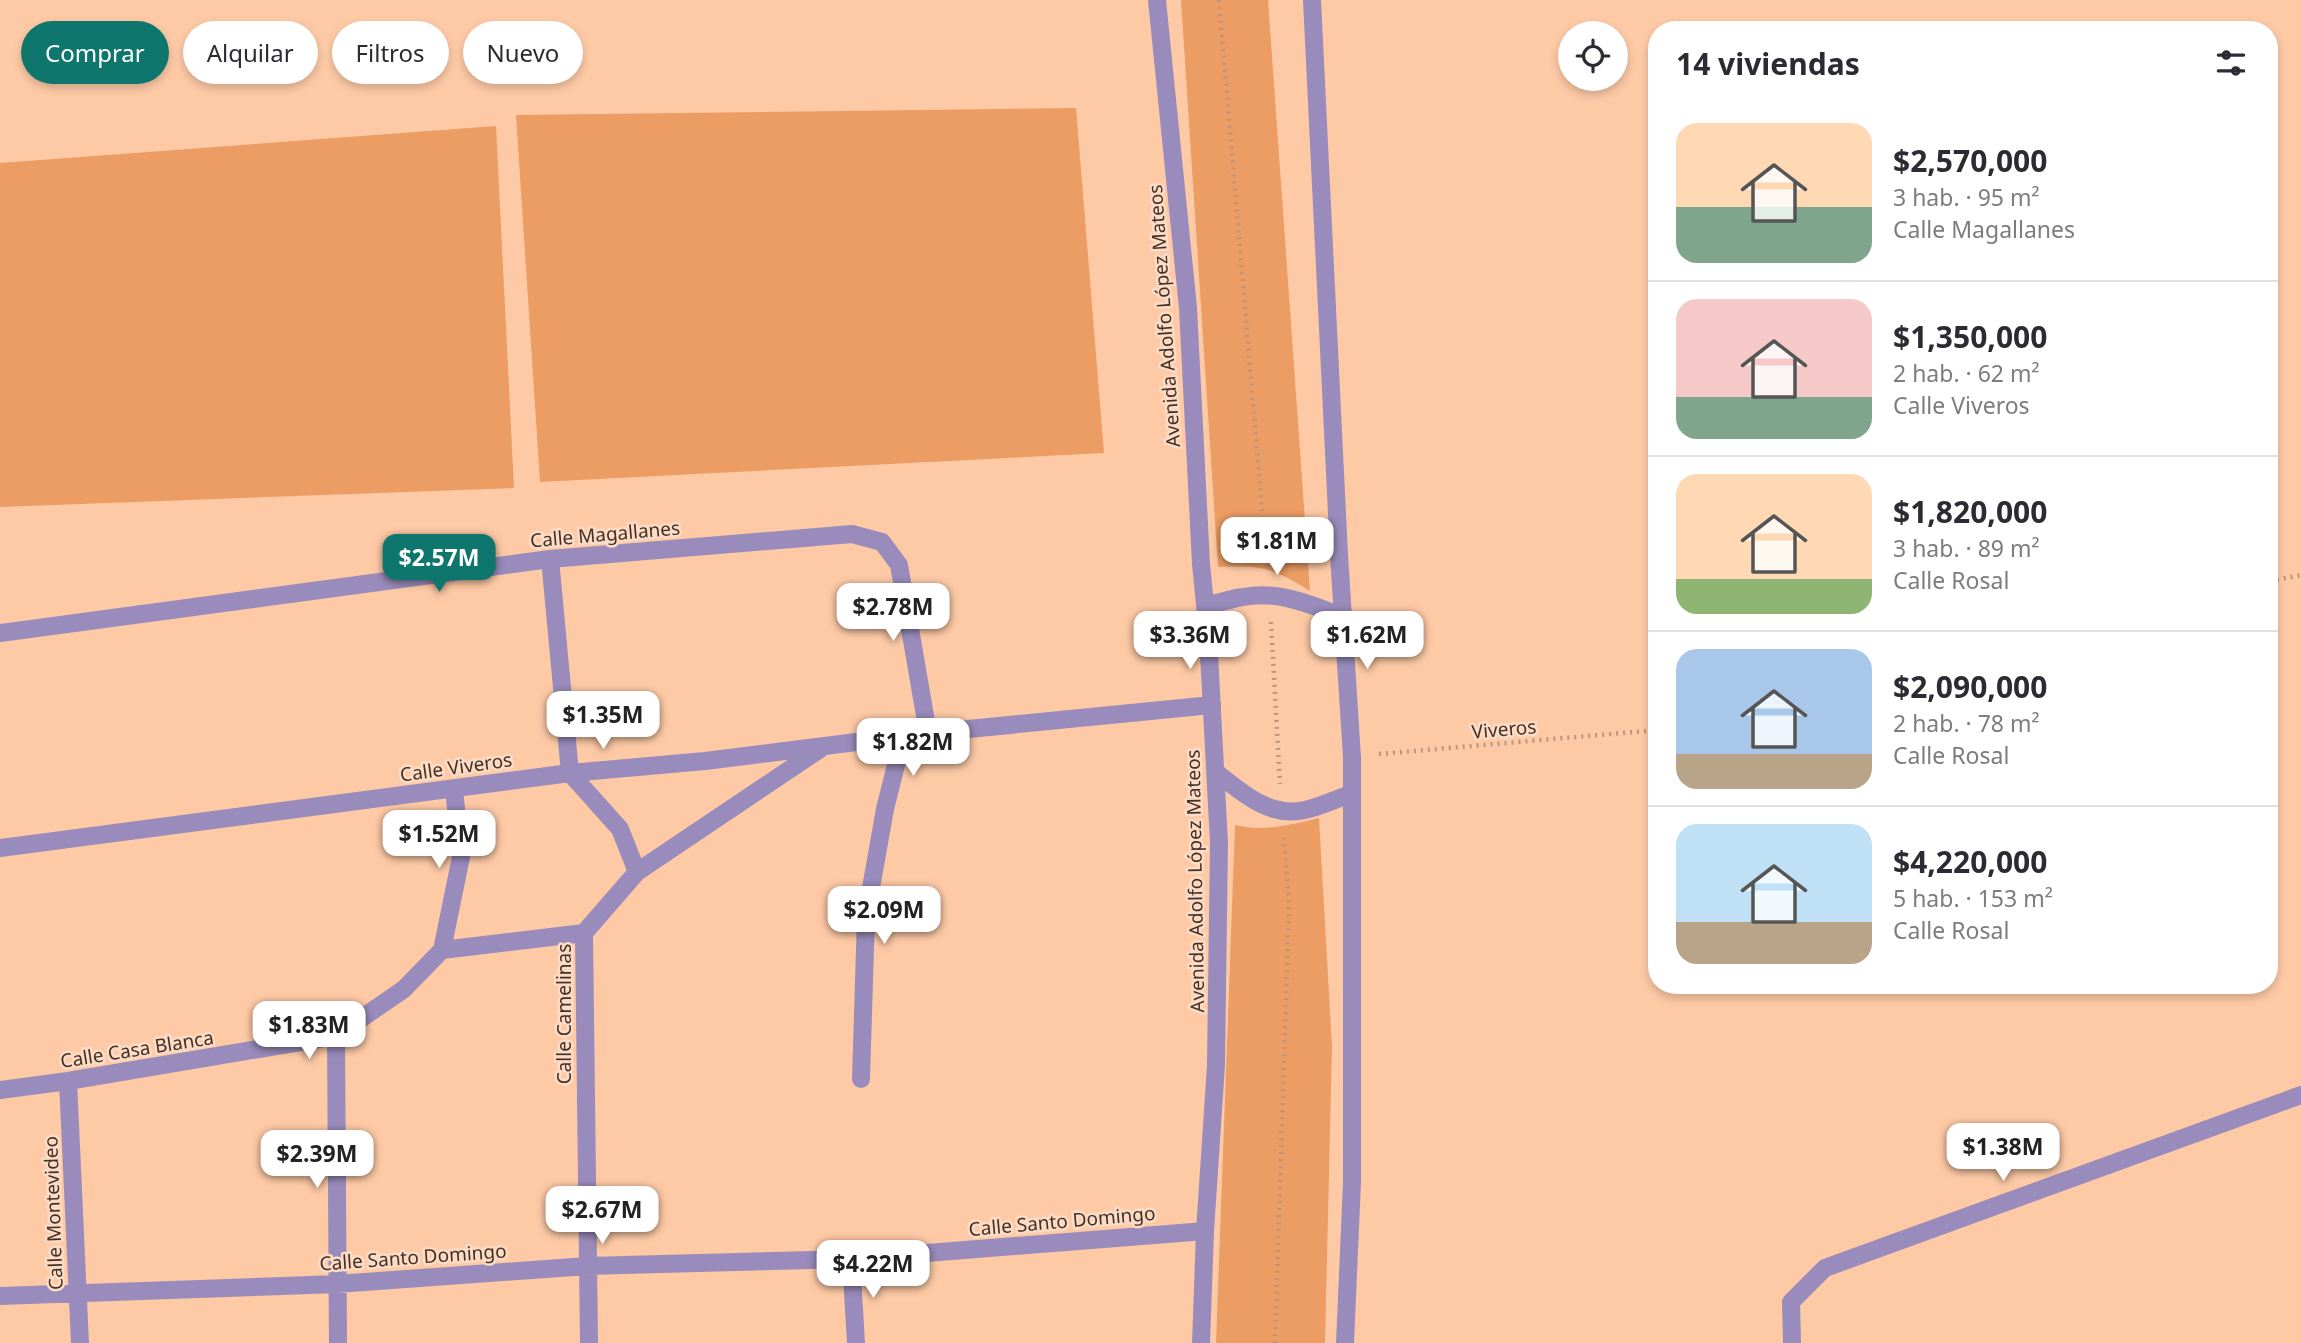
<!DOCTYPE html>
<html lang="es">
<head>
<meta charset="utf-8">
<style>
  :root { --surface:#fff; --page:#f7f7f7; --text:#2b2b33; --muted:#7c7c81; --line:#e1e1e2; --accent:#0f766e }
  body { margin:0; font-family:"Noto Sans",sans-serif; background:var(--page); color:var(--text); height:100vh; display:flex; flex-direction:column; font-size:26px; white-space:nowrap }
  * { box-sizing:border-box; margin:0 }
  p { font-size:23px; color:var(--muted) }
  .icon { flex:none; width:38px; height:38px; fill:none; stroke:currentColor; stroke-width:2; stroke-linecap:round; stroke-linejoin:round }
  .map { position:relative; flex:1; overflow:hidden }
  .details { position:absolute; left:1648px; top:21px; width:630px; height:973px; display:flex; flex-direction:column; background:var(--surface); border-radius:28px; box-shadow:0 4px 10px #0003 }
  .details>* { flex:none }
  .banner { position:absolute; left:21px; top:21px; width:665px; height:63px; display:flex; gap:14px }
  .tools { position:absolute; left:1558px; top:21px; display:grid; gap:14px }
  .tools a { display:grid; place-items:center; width:70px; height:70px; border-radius:50%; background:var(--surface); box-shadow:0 4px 10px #0003; font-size:35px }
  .price { position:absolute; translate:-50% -60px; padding:0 16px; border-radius:14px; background:#fff; color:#222; font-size:23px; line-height:46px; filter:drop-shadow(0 2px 4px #0008) }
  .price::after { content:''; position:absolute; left:50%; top:42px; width:21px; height:16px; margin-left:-10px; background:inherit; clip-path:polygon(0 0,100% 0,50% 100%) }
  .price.active { background:var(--accent); color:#fff }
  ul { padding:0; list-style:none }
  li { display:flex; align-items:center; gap:21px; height:175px; padding:0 28px }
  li+li { border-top:2px solid var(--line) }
  li span { display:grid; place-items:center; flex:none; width:196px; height:140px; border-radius:21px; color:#555 }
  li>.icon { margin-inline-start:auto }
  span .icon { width:84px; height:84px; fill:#fffc; stroke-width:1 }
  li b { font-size:30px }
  h2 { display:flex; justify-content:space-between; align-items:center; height:84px; padding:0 28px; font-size:30px }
  .tag { padding:0 24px; border-radius:32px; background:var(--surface); box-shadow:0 4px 10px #0003; font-size:24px; line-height:63px }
  .tag.active { background:var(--accent); color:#fff }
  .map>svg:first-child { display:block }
  .green { fill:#eb9d63 }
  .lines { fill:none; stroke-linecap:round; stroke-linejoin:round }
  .path { stroke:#be9579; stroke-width:4.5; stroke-dasharray:2 5; stroke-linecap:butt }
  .minor { stroke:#998cbc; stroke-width:18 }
  .tertiary { stroke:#998cbc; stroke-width:18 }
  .labels { text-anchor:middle; stroke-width:5; stroke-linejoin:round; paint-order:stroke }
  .street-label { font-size:19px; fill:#453123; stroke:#fcdcc7 }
</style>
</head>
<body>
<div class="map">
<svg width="2301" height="1343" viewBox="0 0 2301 1343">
  <rect width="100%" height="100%" fill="#fecaa6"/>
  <path class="green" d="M1181,0h87l42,591c-38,-23 -47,-26 -92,-24z
    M1076,108l28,345 -564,29 -24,-367z
    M496,126l18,362 -514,19v-344z
    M1319,818l13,228 -7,297h-109l19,-518c29,7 56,0 84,-7z"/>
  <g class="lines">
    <path class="path" d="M1219,0l48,568
      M2270,581l31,-6
      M1271,622l9,162
      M1379,754l278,-24
      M1275,1343l14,-440 -5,-65"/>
    <path class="minor" d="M550,559l20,214 50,56 17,43 -53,61 5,410
      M0,633l550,-74 302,-25 30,8 17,23 29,168
      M0,848l570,-75 135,-12 223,-28 284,-28
      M637,872l183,-123
      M442,950l19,-93 -7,-68
      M336,1036l2,307
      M861,1079l5,-163 19,-107 18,-72
      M68,1081l12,262
      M0,1090l68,-9 268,-45 68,-47 38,-39 142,-17
      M851,1259l5,84
      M0,1296l337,-12 250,-18 264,-7 354,-28
      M1792,1343l-1,-41 34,-34 476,-173"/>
    <path class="tertiary" d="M1157,0l31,308 13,256 7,71 11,208 -3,222 -11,166 -4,112
      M1312,0l27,555 13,202v425l-7,161
      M1205,606c13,-3 25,-7 38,-9 36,-7 68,8 101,20
      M1217,773c25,20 53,45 88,37 15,-3 31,-11 46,-16"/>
  </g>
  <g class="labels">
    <g class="street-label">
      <text transform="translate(1164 316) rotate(-94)" y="7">Avenida Adolfo López Mateos</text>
      <text transform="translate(605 534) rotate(-5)" y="7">Calle Magallanes</text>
      <text transform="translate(1504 729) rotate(-5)" y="7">Viveros</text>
      <text transform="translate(456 767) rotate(-8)" y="7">Calle Viveros</text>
      <text transform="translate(1195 881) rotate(-91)" y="7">Avenida Adolfo López Mateos</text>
      <text transform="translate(564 1014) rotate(-90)" y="7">Calle Camelinas</text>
      <text transform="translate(137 1049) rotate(-9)" y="7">Calle Casa Blanca</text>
      <text transform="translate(53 1213) rotate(-92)" y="7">Calle Montevideo</text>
      <text transform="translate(1062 1221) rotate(-5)" y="7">Calle Santo Domingo</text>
      <text transform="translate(413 1257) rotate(-4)" y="7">Calle Santo Domingo</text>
    </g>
  </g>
</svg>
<div class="tools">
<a><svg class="icon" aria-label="locate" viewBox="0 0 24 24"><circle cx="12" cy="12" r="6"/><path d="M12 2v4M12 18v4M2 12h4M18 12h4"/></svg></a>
</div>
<b class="price" style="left:1277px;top:577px">$1.81M</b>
<b class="price active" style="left:439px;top:594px">$2.57M</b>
<b class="price" style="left:893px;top:643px">$2.78M</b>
<b class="price" style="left:1190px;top:671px">$3.36M</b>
<b class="price" style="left:1367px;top:671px">$1.62M</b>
<b class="price" style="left:603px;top:751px">$1.35M</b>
<b class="price" style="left:913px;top:778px">$1.82M</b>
<b class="price" style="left:439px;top:870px">$1.52M</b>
<b class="price" style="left:884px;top:946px">$2.09M</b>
<b class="price" style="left:309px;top:1061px">$1.83M</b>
<b class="price" style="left:2003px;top:1183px">$1.38M</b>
<b class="price" style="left:317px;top:1190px">$2.39M</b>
<b class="price" style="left:602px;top:1246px">$2.67M</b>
<b class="price" style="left:873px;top:1300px">$4.22M</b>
<div class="banner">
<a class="tag active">Comprar</a>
<a class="tag">Alquilar</a>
<a class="tag">Filtros</a>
<a class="tag">Nuevo</a>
</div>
<section class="details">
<h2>14 viviendas<svg class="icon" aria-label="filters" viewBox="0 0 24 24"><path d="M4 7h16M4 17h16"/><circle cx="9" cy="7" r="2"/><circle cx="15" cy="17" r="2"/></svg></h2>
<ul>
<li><span style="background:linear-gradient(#ffd9b3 60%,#7fa58c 0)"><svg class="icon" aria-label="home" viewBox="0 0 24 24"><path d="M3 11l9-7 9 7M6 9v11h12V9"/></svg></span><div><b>$2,570,000</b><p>3 hab. · 95 m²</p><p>Calle Magallanes</p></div></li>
<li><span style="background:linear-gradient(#f6c9c9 70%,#7fa58c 0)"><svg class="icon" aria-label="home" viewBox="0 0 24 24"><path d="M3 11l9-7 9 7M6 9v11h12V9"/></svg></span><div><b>$1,350,000</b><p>2 hab. · 62 m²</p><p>Calle Viveros</p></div></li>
<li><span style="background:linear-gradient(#ffd9b3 75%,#8fb573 0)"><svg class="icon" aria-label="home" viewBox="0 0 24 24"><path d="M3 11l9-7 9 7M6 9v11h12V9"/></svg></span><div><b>$1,820,000</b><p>3 hab. · 89 m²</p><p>Calle Rosal</p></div></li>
<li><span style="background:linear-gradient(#a9c7e8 75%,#b9a48a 0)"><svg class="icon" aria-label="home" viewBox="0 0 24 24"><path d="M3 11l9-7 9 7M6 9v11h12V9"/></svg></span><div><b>$2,090,000</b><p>2 hab. · 78 m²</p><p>Calle Rosal</p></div></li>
<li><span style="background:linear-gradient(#bfe0f5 70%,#b9a48a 0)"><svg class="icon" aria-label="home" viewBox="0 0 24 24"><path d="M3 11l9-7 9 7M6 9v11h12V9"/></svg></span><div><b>$4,220,000</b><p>5 hab. · 153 m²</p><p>Calle Rosal</p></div></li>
</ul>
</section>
</div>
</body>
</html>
